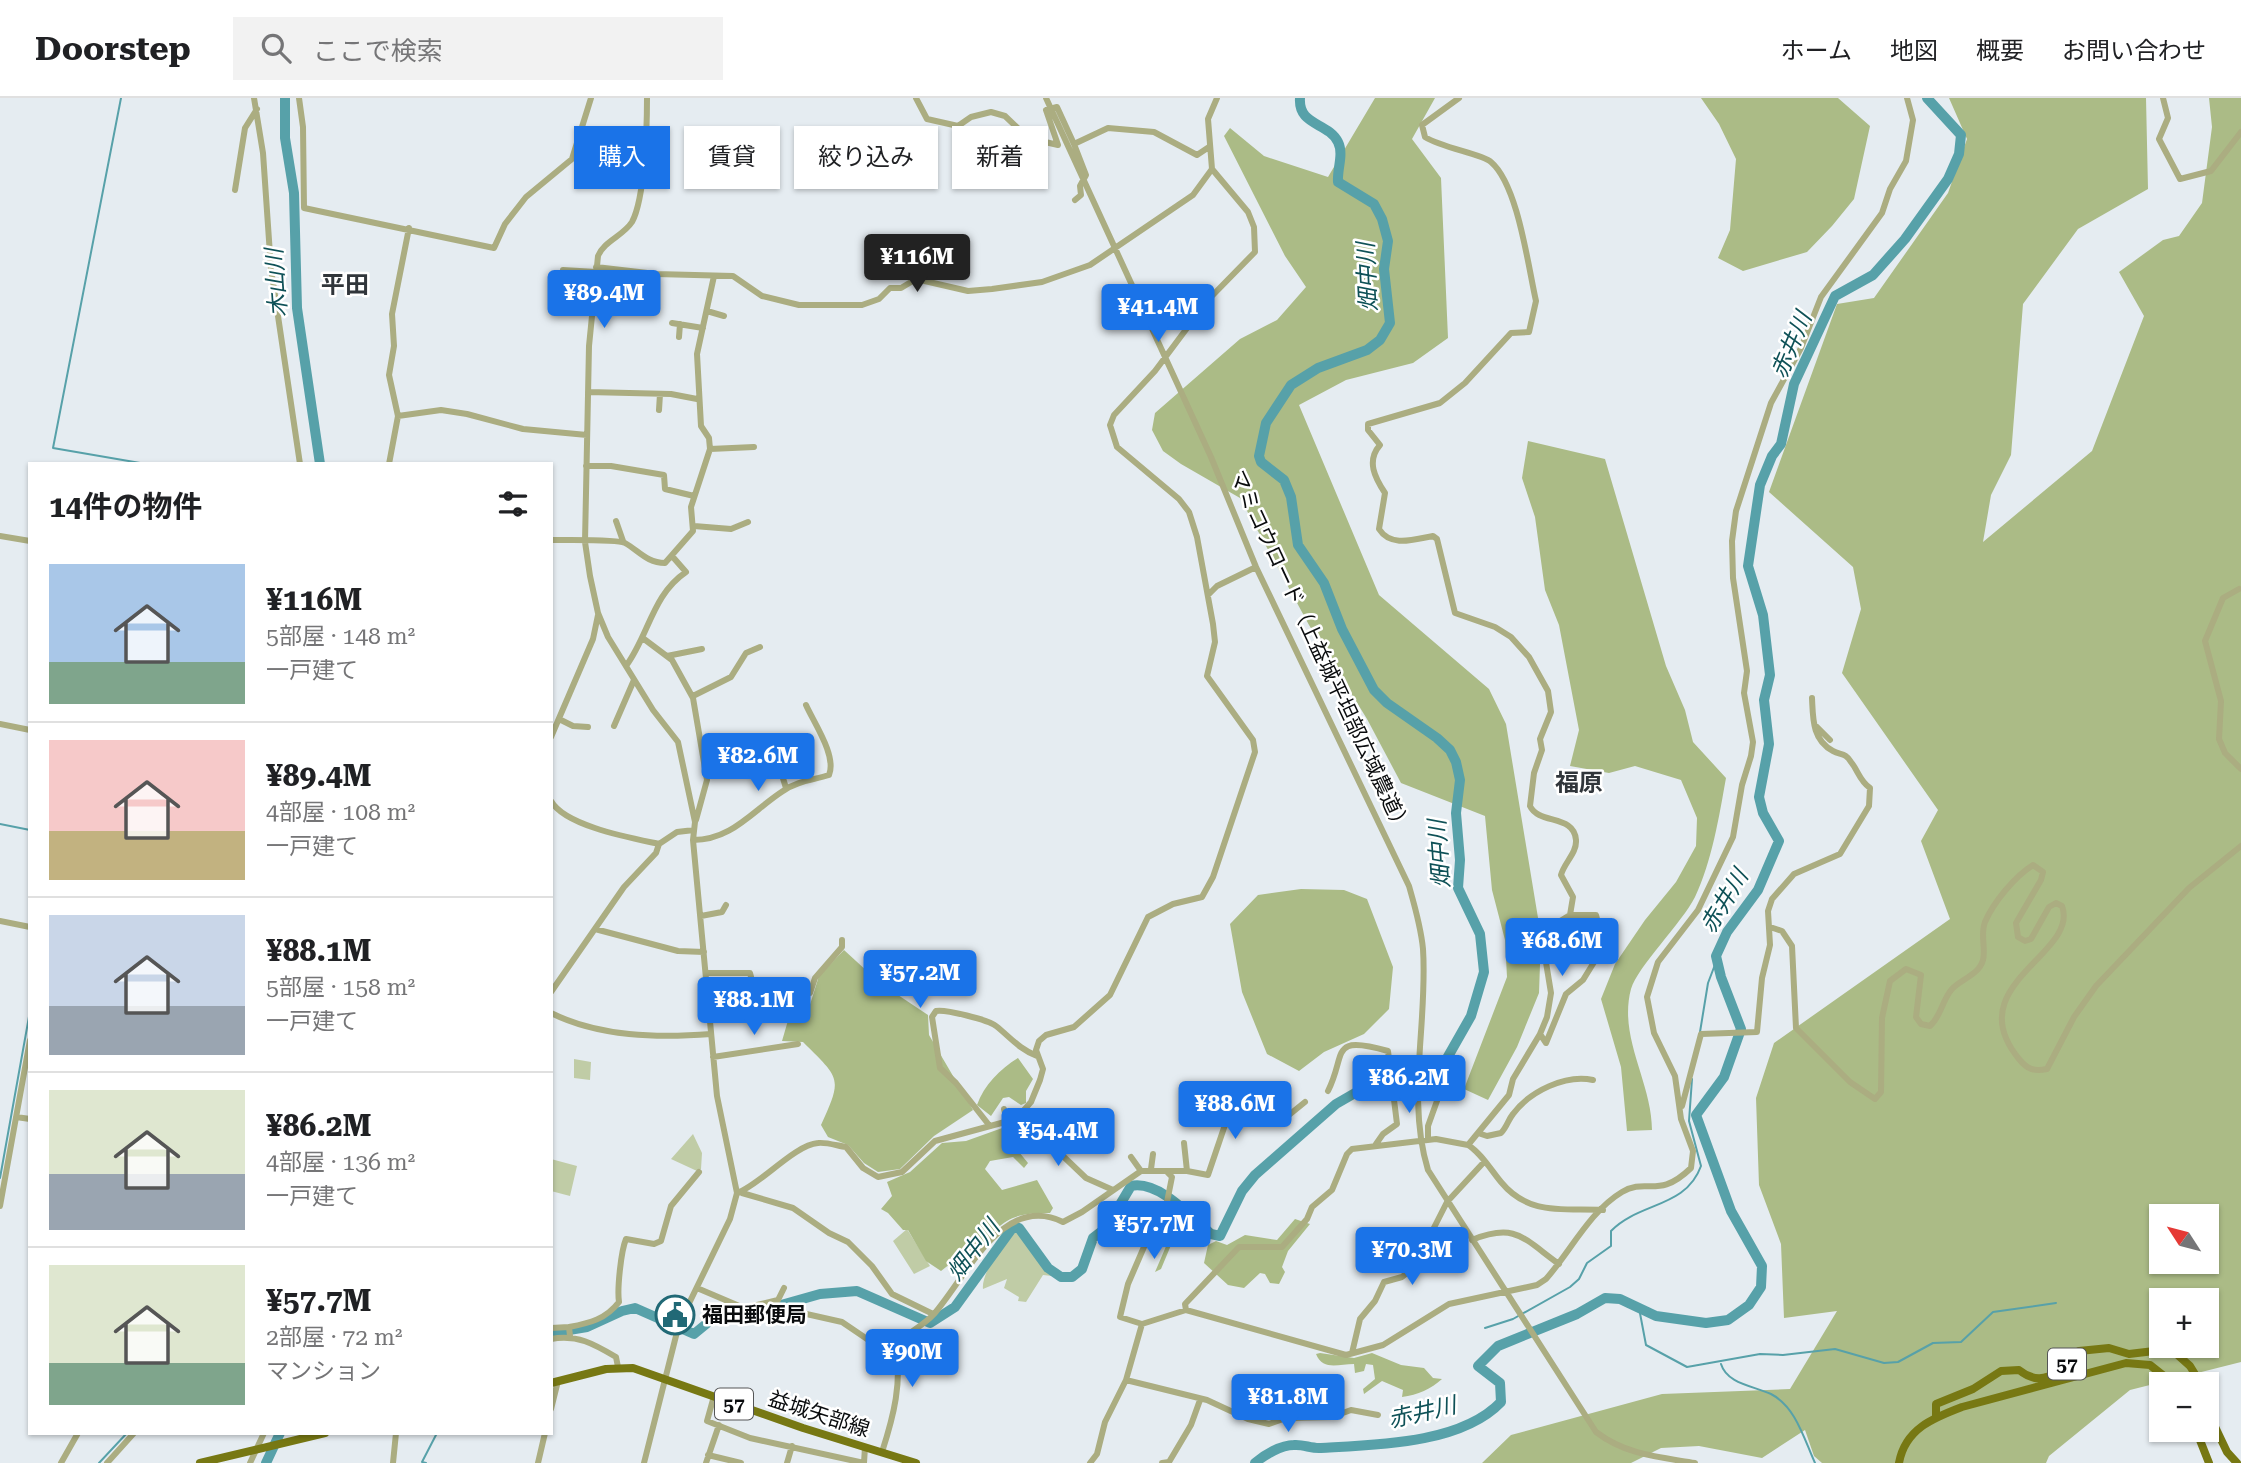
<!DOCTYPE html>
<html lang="ja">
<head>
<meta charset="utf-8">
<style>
  :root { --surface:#fff; --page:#f2f2f2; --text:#202124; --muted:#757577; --line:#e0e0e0; --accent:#1a73e8 }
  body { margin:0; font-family:"Roboto Serif","Noto Sans JP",serif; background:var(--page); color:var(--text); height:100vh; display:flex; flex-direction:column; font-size:26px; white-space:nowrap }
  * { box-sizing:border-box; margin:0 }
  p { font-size:23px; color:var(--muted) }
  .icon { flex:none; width:38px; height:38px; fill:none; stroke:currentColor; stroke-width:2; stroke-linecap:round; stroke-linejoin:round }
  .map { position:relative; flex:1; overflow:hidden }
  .side { position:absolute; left:28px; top:364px; width:525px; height:973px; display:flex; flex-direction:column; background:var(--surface); border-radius:0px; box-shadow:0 2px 5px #0004 }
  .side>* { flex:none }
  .hud { position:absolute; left:574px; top:28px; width:665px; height:63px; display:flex; gap:14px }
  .needle { width:46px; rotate:306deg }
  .buttons { position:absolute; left:2149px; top:1106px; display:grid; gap:14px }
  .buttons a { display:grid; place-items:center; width:70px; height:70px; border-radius:0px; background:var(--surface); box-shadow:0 2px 5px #0004; font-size:35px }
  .price { position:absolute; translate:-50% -60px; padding:0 16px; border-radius:7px; background:var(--accent); color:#fff; font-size:23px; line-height:46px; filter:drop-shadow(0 2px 4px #0008) }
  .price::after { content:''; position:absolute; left:50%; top:42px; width:21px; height:16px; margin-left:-10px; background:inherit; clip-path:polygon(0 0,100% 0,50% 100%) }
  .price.on { background:#222; color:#fff }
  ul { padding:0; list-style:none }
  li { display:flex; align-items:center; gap:21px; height:175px; padding:0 21px }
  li+li { border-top:2px solid var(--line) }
  li span { display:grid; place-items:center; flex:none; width:196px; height:140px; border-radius:0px; color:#555 }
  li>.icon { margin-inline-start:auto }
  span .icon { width:84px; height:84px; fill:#fffc; stroke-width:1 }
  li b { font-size:30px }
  h2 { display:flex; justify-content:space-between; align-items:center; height:84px; padding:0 21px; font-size:30px }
  .pill { padding:0 24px; border-radius:0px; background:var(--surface); box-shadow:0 2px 5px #0004; font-size:24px; line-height:63px }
  .pill.on { background:var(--accent); color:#fff }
  header { display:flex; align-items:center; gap:42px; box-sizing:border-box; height:98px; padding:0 35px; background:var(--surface); border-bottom:2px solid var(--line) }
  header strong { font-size:33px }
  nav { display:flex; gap:38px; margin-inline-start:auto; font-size:24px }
  .search { width:490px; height:63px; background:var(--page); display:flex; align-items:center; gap:18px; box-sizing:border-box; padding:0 24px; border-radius:0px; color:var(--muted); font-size:26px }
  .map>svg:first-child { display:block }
  .green { fill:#c0cca6 }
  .forest { fill:#abbb86; fill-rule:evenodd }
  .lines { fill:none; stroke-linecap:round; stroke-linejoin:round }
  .stream { stroke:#57a1a9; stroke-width:2 }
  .river { stroke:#57a1a9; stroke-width:10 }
  .minor { stroke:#abad81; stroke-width:6 }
  .major { stroke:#777813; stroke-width:8 }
  .labels { text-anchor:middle; stroke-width:5; stroke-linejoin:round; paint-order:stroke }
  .shield { fill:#fff; stroke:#545556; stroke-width:2 }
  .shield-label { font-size:19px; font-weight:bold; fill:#0a0c0e }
  .street-label { font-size:21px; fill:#0a0c0e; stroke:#fff }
  .poi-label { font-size:21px; font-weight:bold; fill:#0a0c0e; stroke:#fff; text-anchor:start }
  .water-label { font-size:23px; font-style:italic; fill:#0e5157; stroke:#fff }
  .quarter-label { font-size:24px; font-weight:bold; fill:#31363b; stroke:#fff }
</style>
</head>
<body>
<header>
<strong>Doorstep</strong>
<div class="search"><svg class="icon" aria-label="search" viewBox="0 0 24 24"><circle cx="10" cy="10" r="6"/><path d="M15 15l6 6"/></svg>ここで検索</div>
<nav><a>ホーム</a><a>地図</a><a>概要</a><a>お問い合わせ</a></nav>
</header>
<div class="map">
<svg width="2241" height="1365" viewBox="0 0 2241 1365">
  <rect width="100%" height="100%" fill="#e5ecf1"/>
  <path class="green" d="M574,961l17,3 -1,18 -16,-2z
    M693,1036l9,19 -1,16 -4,2 -26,-12z
    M551,1061l26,7 -7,30 -19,-5z
    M907,1131l23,37 -16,8 -21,-33z
    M1013,1131l5,1 34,46 -9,-1 -17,27 -8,-1 1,-4 -15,-9 3,-9 -24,10c-2,-14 19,-48 30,-60z"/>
  <path class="forest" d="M1375,0h60l-23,41 29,39 7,160 -35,25 -67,17 -47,25 80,190 110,94 17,35 35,212 -2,57 -22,54 -29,53 -24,-11 43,-112 -2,-37 -13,-50 -7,-74 -84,-33 -34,-64 -58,-94 -69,-127 -59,-34 -18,-13 -11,-21 3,-17 85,-74 37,-19 29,-33 -21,-31 -61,-120 6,-8 34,28 64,21z
    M1701,0h137l32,28 -16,73 -22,27 -25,26 -64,19 -25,-13 12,-28 6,-71 -17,-35z
    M1949,0h197l2,91 -70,40 -55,75 -12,151 -20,40 -8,47 109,-91 52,-135 -25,-44 44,-32 16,-4 23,-33 10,-76 -3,-29h32v1264l-111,28 -81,66 -3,7h-224l-8,-7 -9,-26 -43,28 -63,-12 -38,2 -30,15h-149l29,-28 151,-41 128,-5 47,-78 -53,7 -3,-74 -22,-59 -3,-87 18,-55 176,-124 -29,-78 17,-31 -96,-137 19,-64 -8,-42 -84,-75 68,-188 37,-6 74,-105 19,-54zM2161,1118h46v46h-46zM2161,1202h46v46h-46z
    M1528,343l77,18 61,207 19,44 8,32 33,36c-7,39 -14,83 -31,119 -13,26 -57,69 -64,92 -13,49 21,93 21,141l-25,1 -6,-64 -20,-68 14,-35 30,-44 31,-38 20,-36 1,-28 -16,-38 -46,-14 -26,7 -39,-7 9,-36 -20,-105 -14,-35 -10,-73 -13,-39z
    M1301,791l43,1 23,9 26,68 -4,42 -25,25 -40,18 -25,19 -32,-17 -25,-62 -12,-68 28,-29z
    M844,852l36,33 48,32 1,20 44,75 -39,26 -34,33 -22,3 -14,-9 -16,-18 -20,-8 -7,-12c22,-48 19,-46 -18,-83l-21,-1 7,-24 18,-3 12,-38z
    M1018,960l15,21 -7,12v12l-5,2 -12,-8 -6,1 -12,18 -14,-11c7,-20 23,-36 41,-47z
    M1005,1029l6,6v9l17,21 -4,5 -11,-11 -23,4 -5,8 17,21 35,-10 16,28 -3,5c-42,0 -49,8 -72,39h-13l-24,19 -15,-10 -18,-31h-5l-15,-17 -7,-4 11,-13 -5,-14 23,-10 32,-29 24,-2z
    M1171,1106l38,29 -7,1 -20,-15 -21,50 -6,3 12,-28 -7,-2 -7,11 -4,-4 20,-27z
    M1295,1121l15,5 -22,27 -6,16 3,5 -6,12 -9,-1 -5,-9 -5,-1 -16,15 -16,-3 -24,-22 4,-18 8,-4 11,4 18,-10 32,5z
    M1320,1255l34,5 18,-5 29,12 23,3 9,10 9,1c-11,10 -24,16 -40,18l1,-7 -21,-9 -18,13 -1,-5 12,-10 -2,-14 -7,-1 -2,7 -9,2 -1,-9c-16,0 -31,7 -38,-10z"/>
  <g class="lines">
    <path class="stream" d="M121,0l-68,350 93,16
      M0,726l30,6
      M1700,934l8,-49 8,-21
      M0,1080l30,-167
      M1639,1210l7,37 41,22 73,-13 23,1 52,-6 49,14 14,-1 35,-19 28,-1 32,-30 63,-9
      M1485,1230l28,-9 57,-32 9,-8 8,-16 24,-17v-15c28,-29 75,-23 90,-65l-12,-45 3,-42
      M1721,1266c6,20 33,22 50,30 25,13 33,45 44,69
      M99,1365l28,-30
      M426,1365l-4,-1 15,-29"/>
    <path class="river" d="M285,0v40l9,55 3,115 23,156
      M551,1235l36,-6 35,-16 13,-3 59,26 28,-23 28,3 70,-20 37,-3 73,32 25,-16 58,-80 6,1 29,40 13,9h11l10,-8 11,-31 13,-10 25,-42c28,-6 60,31 80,48l9,2 22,-45 13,-16 81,-71 26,-15 24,-23 60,-6 25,-44 13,-44 -4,-38 -22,-46 2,-28 -4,-47 4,-33 -4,-18 -6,-12 -13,-12 -50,-35 -13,-13 -32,-61 -18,-46 -26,-38 -7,-48 -7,-17 -23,-18 -2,-6 7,-33 25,-38 27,-17 49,-18 13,-10 10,-17 -6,-54 4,-28 -6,-22 -8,-15 -36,-22c-1,-13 6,-28 0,-40 -10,-20 -40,-16 -38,-44
      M266,1365l14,-30
      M1255,1365c9,-8 26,-18 39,-18 9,-1 18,4 27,3 55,-3 140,-4 180,-46l-1,-19 -22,-17 20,-20 79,-32 28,-16 15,1 36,17 50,7 22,-3 21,-15 12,-18 1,-21 -31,-55 -35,-96 28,-38 17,-48 -20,-52 -5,-21 11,-24 31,-42 21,-49 -16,-28 -4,-16 10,-53 -5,-44 6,-25 -7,-60 -15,-49 12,-81 12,-29 9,-12 13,-60 41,-88 38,-21 32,-36 43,-60 11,-25 2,-19 -34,-37"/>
    <path class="minor" d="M254,0l9,55 8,116 29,195
      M299,0l4,29 1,81 190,40 11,-24 21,-27 46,-38 19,-61
      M916,0l11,21 31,7 13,-9 20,-5 14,4 23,22 30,7 -12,-35 11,-3 17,37 34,-16 46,4 43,23 12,-8
      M1046,0l165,359 45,110 153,319c6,21 12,41 14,63 5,74 -17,149 5,221l168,262c30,23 63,25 99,31
      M1459,0l-37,27 3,12c17,11 57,17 66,25 27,23 37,104 45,139l-7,31 -18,1 -46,50 -25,20 -72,21v6l12,15c-14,16 -5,33 5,48l-6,36c12,19 36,10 54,7l4,3 18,74 40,14 16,10 18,20 19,34 3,21 -11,27 2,11 -8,23 -4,33c9,19 44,8 46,34 1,13 -12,23 -15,35l12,22 -3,18h26l8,31 -21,34 -17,14 -20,49 -6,-9 -27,45 -4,16 -41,50c13,8 23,25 33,37 28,34 62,26 102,28
      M2163,0l5,20 -9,21 21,40 31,-8 30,-39
      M1074,46l12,31 -6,11 1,9 -6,5
      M235,92l10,-62 12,-19
      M596,169l60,7 77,2 29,20 37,9h63l17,-6 11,-11h11l15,-9 52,12 24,-2 50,-7 48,-17 103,-70 19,-26
      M563,172l33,2
      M707,213l17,5
      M672,225l31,5
      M679,239l1,-13
      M588,294l83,2 26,5
      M659,312l1,-16
      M398,318l43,-6 26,4 56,15 64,6
      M710,351l44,-2
      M389,366l9,-48 -9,-41 5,-29 -2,-32 17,-86
      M586,368h25l53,9 1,14 29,7
      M616,423l7,20
      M694,428l37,3 17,-7
      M0,438l30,5
      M551,442c12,0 68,-1 74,3 14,8 22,20 40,20l28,-32 -2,-24 19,-58 -1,-11 -8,-12 -4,-72 17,-78
      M2239,491l-16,9 -18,43 16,60 -2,38 6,14 16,16
      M1208,497l9,-9 39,-19
      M644,541l28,21 21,38 14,82 -11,40
      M667,558l35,-7
      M626,568c23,-31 26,-71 60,-94l-14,-16
      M693,598l38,-19 15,-24 14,-6
      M559,621l14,7 15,1
      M0,626l30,6
      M614,628l20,-46
      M1816,628l14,14
      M551,639l42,-98 5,-24
      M782,677l4,13
      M551,703c14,25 80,37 108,43
      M693,742c39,0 59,-29 90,-49 14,-10 31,-11 46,-16 8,-19 -15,-52 -23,-70
      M701,818l21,-4 4,-7
      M0,823l30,6
      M1770,829l12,4 10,15 4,82 54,54 25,17 6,-7 1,-74 8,-37 16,-12 15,6 -5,42 5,7 9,2c12,-11 12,-26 22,-37 9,-10 27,-14 31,-29 3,-12 -3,-25 2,-38 8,-19 30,-46 48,-57l10,7 -2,8 -25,43 2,14 7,4 6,-2 18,-32 7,-4 6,3c18,48 -104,79 -43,153 8,10 15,13 28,10l27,-52 22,-31 93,-98 52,-42
      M595,831l83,22 26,1
      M706,875h44l6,23 54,-3 5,-15 27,-31v-7
      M551,894l73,-105 32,-34 3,-9 18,-12 17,-2
      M551,915c48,24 107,25 160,21
      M1540,936l7,-17 4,-24 -9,-55 5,-9 23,-14
      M713,959l85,-13
      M1328,993c19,-37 0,-57 60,-40l9,73 -14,10 -7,10
      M1682,1008l19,-72 56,-2 5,-54 8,-33 -2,-34 4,-12 22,-25 46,-20 29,-48 1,-18c-11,-8 -11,-16 -19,-26 -5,-9 -10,-7 -18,-11 -21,-11 -20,-33 -21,-53
      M1004,1011l1,4 8,7
      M1207,1011l21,7
      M16,1019l14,2
      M1016,1021l27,18 43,41 27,12
      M989,1027l-33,-42 -16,-15 -8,-51 4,-6c9,-2 53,9 60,15 14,11 23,23 41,30
      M1478,1035l9,3 14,-3c6,-6 7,-13 12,-19 17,-23 53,-40 80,-34
      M1428,1041v-13l19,-53
      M1184,1045l3,28
      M1131,1059l10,14
      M1151,1071l2,-15
      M1168,1075l4,4 -7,35 -15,21 -22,51 -8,33 22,7 44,-14 160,45 37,-10 66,-41 88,-19 9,-6c24,-27 44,-68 76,-87 25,-15 36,8 69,-24l2,-17 -12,-32 -6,-43 -21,-43 -7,-36 11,-35 40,-52 35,-73 9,-52 9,-29 2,-14 -9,-49 3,-22 -14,-93 -1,-37 4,-30 35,-108 30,-55 20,-51 61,-84 8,-24 16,-28 7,-41 -6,-22
      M737,1095c23,-8 57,-48 81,-50 9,-1 20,3 28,4l17,21 15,9 24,-5 33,-31 81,-22 15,-17 9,-22 3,-11 -7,-19 3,-9 7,-6 28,-8 36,-32 38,-78 25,-13 29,-7 11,-20 42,-125 -2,-12 -46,-64 8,-34 -2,-18 -16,-87 -8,-25 -10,-13 -62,-52 -7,-22 4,-10 41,-44 53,-71 47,-48 -1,-25 -6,-15 -36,-43 -4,-50 9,-21
      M742,1095l51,15 36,25 19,9 24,24 20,28 41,20
      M0,1108l30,-166
      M1472,1142c44,-18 52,-1 87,24
      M697,1190l47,20 34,-8 6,-12
      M775,1204l4,12 23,-1 40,9 28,19 26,3
      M1186,1212l-1,-6 54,-57h43l25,-28 5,-12 20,-17 15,-36 5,-5 84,-10 32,6
      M551,1230l18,-1
      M570,1238l-1,-9c21,-4 37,-8 50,-25 -2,-13 2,-51 7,-63l28,5 7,-3 10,-35 28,-34
      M551,1241c26,-5 43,5 65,18l2,10
      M1352,1255l8,-34 15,-18 9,-19 18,-5 12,-10 33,-65 37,-40
      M1126,1282l81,20 41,19 21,5 17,-6 46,-1 19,-7 27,5
      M714,1298l-7,25 43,17 114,25 1,-16
      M551,1311l7,-28
      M882,1354c12,-37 20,-69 14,-108 12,-12 26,-17 38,-30 33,-38 69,-122 129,-92l19,-10 59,-41h46l21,4 20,-59 7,-3 49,6 21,-17
      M708,1357l33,8
      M61,1365l17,-30
      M107,1365l27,-30
      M250,1365l14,-30
      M393,1365l3,-30
      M538,1365l7,-30
      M644,1365l35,-139 51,-105 7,-26 -20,-97 -24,-256 2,-18 -17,-80 -25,-32 -45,-73 -10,-24 -8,-37 -5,-34 4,-196 9,-90c6,-15 25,-20 34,-34 13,-24 15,-95 15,-124
      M706,1365l13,-38
      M787,1365l5,-17
      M1090,1365l7,-9 8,-32 21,-42 16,-56
      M1162,1365l7,-1 22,-37 9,-25"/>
    <path class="major" d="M551,1285l55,-14 27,-1 170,60 113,35
      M2207,1312l20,42 10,11
      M1936,1319v-13l37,-15 28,-18 18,-1c26,21 42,-2 60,-19l30,-3 20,6 42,-5 19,17 11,18
      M2196,1332l13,33
      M200,1365l125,-30
      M1899,1365c6,-34 34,-45 63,-56l164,-44 24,2 24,19"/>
  </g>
  <defs>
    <symbol id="civic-ring" viewBox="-11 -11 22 22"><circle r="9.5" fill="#fff" stroke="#216976" stroke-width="1.5"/><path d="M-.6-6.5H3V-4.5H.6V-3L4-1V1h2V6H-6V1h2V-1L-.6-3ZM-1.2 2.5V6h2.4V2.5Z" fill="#216976"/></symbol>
  </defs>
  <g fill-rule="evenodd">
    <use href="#civic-ring" x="653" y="1195" width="44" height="44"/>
  </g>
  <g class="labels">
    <g class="shield">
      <rect x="2048" y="1250.5" width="38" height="31" rx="5"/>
      <rect x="715" y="1290.5" width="38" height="31" rx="5"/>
    </g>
    <g class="shield-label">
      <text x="2067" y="1273">57</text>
      <text x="734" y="1313">57</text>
    </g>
    <g class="street-label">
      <text transform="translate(1320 554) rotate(65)" y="7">マミコウロード（上益城平坦部広域農道）</text>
      <text transform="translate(819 1316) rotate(18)" y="7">益城矢部線</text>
    </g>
    <g class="poi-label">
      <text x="702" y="1224">福田郵便局</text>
    </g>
    <g class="water-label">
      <text transform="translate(1367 179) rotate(-93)" y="8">畑中川</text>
      <text transform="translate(276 185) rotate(-94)" y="8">木山川</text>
      <text transform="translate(1791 247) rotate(-67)" y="8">赤井川</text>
      <text transform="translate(1439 756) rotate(-94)" y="8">畑中川</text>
      <text transform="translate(1724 803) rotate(-59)" y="8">赤井川</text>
      <text transform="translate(973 1152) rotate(-52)" y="8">畑中川</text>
      <text transform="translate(1422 1314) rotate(-13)" y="8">赤井川</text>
    </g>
    <g class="quarter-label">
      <text x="345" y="195">平田</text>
      <text x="1579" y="693">福原</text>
    </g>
  </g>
</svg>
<div class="buttons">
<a><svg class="needle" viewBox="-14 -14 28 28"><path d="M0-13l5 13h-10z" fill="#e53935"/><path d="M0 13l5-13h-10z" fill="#757577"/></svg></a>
<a>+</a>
<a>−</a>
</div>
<b class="price on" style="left:917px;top:196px">¥116M</b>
<b class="price" style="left:604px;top:232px">¥89.4M</b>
<b class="price" style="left:1158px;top:246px">¥41.4M</b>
<b class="price" style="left:758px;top:695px">¥82.6M</b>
<b class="price" style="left:1562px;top:880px">¥68.6M</b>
<b class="price" style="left:920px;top:912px">¥57.2M</b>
<b class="price" style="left:754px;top:939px">¥88.1M</b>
<b class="price" style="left:1409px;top:1017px">¥86.2M</b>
<b class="price" style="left:1235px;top:1043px">¥88.6M</b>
<b class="price" style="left:1058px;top:1070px">¥54.4M</b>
<b class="price" style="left:1154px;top:1163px">¥57.7M</b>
<b class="price" style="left:1412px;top:1189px">¥70.3M</b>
<b class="price" style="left:912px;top:1291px">¥90M</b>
<b class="price" style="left:1288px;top:1336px">¥81.8M</b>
<div class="hud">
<a class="pill on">購入</a>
<a class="pill">賃貸</a>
<a class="pill">絞り込み</a>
<a class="pill">新着</a>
</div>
<section class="side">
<h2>14件の物件<svg class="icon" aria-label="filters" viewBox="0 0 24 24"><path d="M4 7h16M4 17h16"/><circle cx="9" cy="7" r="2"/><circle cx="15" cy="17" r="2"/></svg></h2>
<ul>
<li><span style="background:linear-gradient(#a9c7e8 70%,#7fa58c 0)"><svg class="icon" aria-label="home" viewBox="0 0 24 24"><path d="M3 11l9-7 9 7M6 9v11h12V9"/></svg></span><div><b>¥116M</b><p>5部屋 · 148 m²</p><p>一戸建て</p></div></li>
<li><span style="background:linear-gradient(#f6c9c9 65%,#c2b280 0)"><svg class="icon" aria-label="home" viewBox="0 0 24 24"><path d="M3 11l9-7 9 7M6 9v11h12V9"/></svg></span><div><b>¥89.4M</b><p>4部屋 · 108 m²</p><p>一戸建て</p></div></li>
<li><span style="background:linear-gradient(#c9d6e8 65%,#9aa5b1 0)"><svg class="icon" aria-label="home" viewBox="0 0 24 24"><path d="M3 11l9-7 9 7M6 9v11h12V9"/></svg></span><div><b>¥88.1M</b><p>5部屋 · 158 m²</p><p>一戸建て</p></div></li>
<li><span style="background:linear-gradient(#dfe7d0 60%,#9aa5b1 0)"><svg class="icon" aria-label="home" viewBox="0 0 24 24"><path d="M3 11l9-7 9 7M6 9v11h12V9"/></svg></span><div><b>¥86.2M</b><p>4部屋 · 136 m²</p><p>一戸建て</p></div></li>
<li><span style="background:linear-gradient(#dfe7d0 70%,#7fa58c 0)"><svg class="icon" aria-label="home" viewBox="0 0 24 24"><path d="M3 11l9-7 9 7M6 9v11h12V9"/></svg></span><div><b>¥57.7M</b><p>2部屋 · 72 m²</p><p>マンション</p></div></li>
</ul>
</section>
</div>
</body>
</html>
